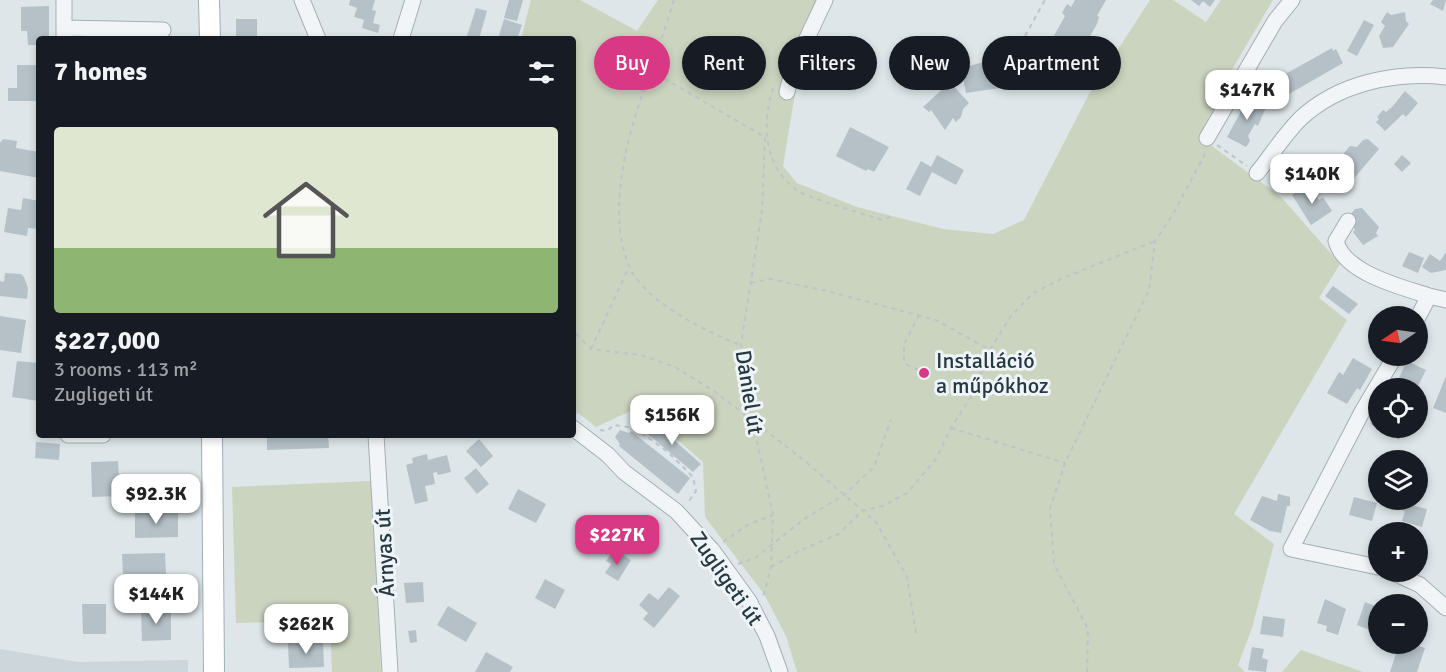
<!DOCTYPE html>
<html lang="en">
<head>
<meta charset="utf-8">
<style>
  :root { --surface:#171b24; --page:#20242c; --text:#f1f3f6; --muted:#9ea1a6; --line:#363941; --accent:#d93885 }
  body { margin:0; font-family:Signika,sans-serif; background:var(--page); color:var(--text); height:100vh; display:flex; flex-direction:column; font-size:22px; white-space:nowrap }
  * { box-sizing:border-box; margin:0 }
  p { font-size:20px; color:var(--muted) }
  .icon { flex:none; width:33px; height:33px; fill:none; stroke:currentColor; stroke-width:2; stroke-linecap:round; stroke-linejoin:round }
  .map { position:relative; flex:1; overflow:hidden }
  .drawer { position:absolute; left:36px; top:36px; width:540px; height:402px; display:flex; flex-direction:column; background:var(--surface); border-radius:6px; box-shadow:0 3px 9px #0003 }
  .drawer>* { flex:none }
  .banner { position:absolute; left:594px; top:36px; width:570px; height:54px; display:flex; gap:12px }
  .needle { width:39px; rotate:257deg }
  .buttons { position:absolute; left:1368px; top:306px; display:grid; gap:12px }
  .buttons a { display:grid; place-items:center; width:60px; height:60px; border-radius:50%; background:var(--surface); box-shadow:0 3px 9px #0003; font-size:30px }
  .price { position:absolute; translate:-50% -51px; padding:0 14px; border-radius:12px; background:#fff; color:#222; font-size:20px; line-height:39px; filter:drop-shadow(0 2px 3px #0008) }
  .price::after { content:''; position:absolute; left:50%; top:36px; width:18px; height:14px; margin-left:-9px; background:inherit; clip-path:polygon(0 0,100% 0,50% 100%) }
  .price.selected { background:var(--accent); color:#fff }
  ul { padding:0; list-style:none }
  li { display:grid; align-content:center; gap:12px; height:318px; padding:0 18px }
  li+li { border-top:2px solid var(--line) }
  li span { display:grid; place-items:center; height:186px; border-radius:6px; color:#555 }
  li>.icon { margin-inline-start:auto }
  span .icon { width:108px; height:108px; fill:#fffc; stroke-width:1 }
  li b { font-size:26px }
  h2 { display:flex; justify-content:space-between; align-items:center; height:72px; padding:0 18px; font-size:26px }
  .tag { padding:0 21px; border-radius:27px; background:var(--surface); box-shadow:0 3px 9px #0003; font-size:21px; line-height:54px }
  .tag.selected { background:var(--accent); color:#fff }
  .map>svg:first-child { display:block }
  .built { fill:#ccd6db }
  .green { fill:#cbd4bf }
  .building { fill:#b5c1c7 }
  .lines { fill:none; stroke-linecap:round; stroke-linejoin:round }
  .minor-casing { stroke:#a3afb4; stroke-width:17 }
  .major-casing { stroke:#9dafb6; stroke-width:22 }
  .path { stroke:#bdc4c8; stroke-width:2; stroke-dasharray:4.5 4.5; stroke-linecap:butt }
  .minor { stroke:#f2f5f7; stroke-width:15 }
  .major { stroke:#fff; stroke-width:20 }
  .poi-dot { fill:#d93885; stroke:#eef4f7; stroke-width:2 }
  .labels { text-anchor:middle; stroke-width:6; stroke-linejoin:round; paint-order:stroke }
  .poi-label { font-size:22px; fill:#263942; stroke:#eef4f7; text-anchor:start }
  .street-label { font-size:22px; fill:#263942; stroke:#eef4f7 }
</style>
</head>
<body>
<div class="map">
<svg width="1446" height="672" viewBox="0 0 1446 672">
  <rect width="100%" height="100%" fill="#dee6e9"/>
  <path class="built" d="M0,649l78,13 110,-2v12h-188z"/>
  <path class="green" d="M531,0h49l57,31 21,-31h160l-16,51 -19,115 14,17 60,24 86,22 50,5 31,-14 65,-126 61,-94h23l33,22 15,-22h52l-46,78 -15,46 -11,14 80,59 59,67 -21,34 28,22 -113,194 40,30 -22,84 -14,37 7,7h-448l-11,-36 -22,-42 -59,-77 -2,-55 -39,-34 -29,-19 -39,18 -23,-18v-370h-52z
    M371,481l10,191h-49l-2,-51 -94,2 -4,-136z
    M1301,650l62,22h-81z"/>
  <path class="building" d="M350,0h25l-3,10 4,1 -3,12 7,2 -2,8 -16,-5 2,-8 -10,-3 3,-9 -8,-3z
    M509,0h14l-6,21 -13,-3z
    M1075,0h31l-9,16 2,1 -2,7 -19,33 -27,-16 14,-25 -3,-3 5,-9 4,3z
    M1191,0h24l-5,7 -7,-6 -4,5z
    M1433,0h13l-3,11 -13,-7z
    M49,6v33h-10v6h-11l-1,-14h-6v-24z
    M476,8l11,3 -8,28h-13z
    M1387,12l4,3 14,-3 1,9 3,3 -16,23 -10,1 -4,-12 6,-10 -4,-4z
    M236,19h21v20h-21z
    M504,19l18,6 -5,14h-19z
    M1364,20l10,5 -17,31 -10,-5z
    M1332,48l1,3 3,-2 7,14 -54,31 -9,-17z
    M1004,57v3l14,-3 3,13h-3l1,5h3l2,10 -6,2 -1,-5 -17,4v2l-34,5 -5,-25z
    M17,65h19l1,36h-29v-13h9z
    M950,82l19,21 -6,6 -2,8 -5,5 -3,-4 -8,12 -14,-20 -2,2 -6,-5z
    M1405,91l13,12 -12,14 -3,-3 -18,17 -9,-9 3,-3 -2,-2 6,-7 3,2 6,-5z
    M1250,95l17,10 -9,21 -3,-2 -7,12 2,5 -4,6 -19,-10z
    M850,127l39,20 -15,25 -6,-3 -2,2 -30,-15z
    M3,139l14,2 -1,7 23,4v26l-39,-7v-28z
    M1368,139l11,10 -29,34 -11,-11 6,-11 -1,-8 6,-7 7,1 6,-7z
    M937,155l27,15 -8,15 -24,-13 -12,24 -14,-7 15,-28 10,6z
    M1402,155l9,8 -9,9 -8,-8z
    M1309,184l10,16 4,-3 9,14 -21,14 -19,-30z
    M23,198l16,3v28l-11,-1 -1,8 -23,-4 4,-24 13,2z
    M1362,208l17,19 -3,6 2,3 -15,9 -10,-13 2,-2 -5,-15 5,-6z
    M1409,252l15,6 -6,15 -16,-7z
    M1446,252v18l-15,3 -9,-6 8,-13 10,7z
    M5,273l16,1 3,3 4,11 -1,11 -27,-3v-15l4,1z
    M1333,286l25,18 -9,10 -24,-18z
    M0,316l26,4 -5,33 -21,-3z
    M1353,358l19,11 -12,21 -3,-2 -10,16 -20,-11 12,-21 4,3z
    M17,361l22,2v38l-27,-4z
    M1407,361l19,9 -9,18h-20l2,-3 -3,-1z
    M1446,376v37l-13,-5z
    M1378,408v20h27l-6,12 -29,-16z
    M648,423l9,2 44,39 -8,8 -50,-42z
    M620,430l9,3 2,-2 59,47 -12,16 -59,-48 1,-2 -5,-7z
    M267,435h61l1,13 -62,2z
    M479,439l14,17 -12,11 -15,-16z
    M36,442l24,2 -1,16 -24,-2z
    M427,454l1,6 19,-5 4,17 -13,3 -1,-3 -4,1 2,11 -10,2 3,15 -13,3 -9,-39 7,-2 -1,-5z
    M118,461l2,35 -28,1 -1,-35z
    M476,468l13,16 -12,10 -13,-16z
    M518,489l28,15 -10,19 -28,-14z
    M1278,494l12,3v9h-3l-6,27 -11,-2 -20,-11 12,-24 15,5z
    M1354,497l23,6 -5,18 -23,-6z
    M1387,500h21l-1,4 20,5 -5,18 -20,-6 3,-10 -19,-6z
    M135,512h43v25l-43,1z
    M618,552l13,8 -13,21 -13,-8 6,-9 -5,-3 5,-7 4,3z
    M165,553l1,22 -43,2 -1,-23z
    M545,579l20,11 -10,19 -20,-11z
    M423,582l1,20 -18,1 -2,-20z
    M669,587l11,9 -26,32 -11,-9 5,-6 -9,-8 10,-12 9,7z
    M1325,599l21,10 -8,26 -12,-4 1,-5 -10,-3z
    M1365,602l13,5v26l-21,-8z
    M82,604h24v30h-23z
    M448,606l29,17 -11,19 -29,-17z
    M171,609v31l-29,1 -1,-31z
    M1263,616l22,3 -2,18 -23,-3z
    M416,630l1,12 -7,1 -2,-12z
    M323,641l1,26 -35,1 -1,-25z
    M1399,644h13l13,4 -8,24h-27z
    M1252,647l12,2 -2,9 6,2 -2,12 -18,-2z
    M486,652l27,15 -3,5h-35z"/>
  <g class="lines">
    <defs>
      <path id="minor" d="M302,0l16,39
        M64,28l99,2
        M64,39v-39
        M401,39l12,-39
        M787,92l6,-24 32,-68
        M1207,138l68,-117 17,-21
        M1257,173c14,-17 27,-38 43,-54 38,-36 96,-48 146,-42
        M1348,221l-12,20c8,32 65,46 93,55
        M1418,317l11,-21 17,4
        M573,428l35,27 16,17 52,39 36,39 37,51 18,35 13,36
        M68,435h35
        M376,435l14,237
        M1378,567l-87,-18 72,-139 32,-54
        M1392,572l28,13 26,23"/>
      <path id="major" d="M209,0l1,39
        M212,435l2,237"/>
    </defs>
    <use href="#minor" class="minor-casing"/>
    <use href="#major" class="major-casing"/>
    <path class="path" d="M674,0l-23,71 114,66 -3,73 -21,135 11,73 21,97 -2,52 -7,27 -4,2
      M1025,36l20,-36
      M651,71c-21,53 -47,141 -21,197 15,33 77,65 111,77
      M773,88c-11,35 -10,76 22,101 11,9 70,25 87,31l10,-4
      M1217,145l30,21
      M751,283l19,-4 53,11 113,30 54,30
      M919,315l-15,29v19l20,10
      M576,334l15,15 50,6 34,12 39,24 86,66 76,65 31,55 9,56
      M591,349l38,-82
      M573,411l7,5
      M951,428l114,35
      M600,430l7,1 7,-6 21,3 33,24 25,25 3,14 -9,13
      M723,542l24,-17 26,-10
      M738,564l17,-6 49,-39 40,-24 30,-28 17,-47
      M771,567l30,-17 38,-16 23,-23 21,-5 24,-13 29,-34 15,-31 21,-33 18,-45 21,-34 22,-23 30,-15 92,-37
      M1087,672l1,-43 -34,-65 -4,-55 15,-46 84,-173 6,-49 17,-25 34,-64"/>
    <use href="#minor" class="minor"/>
    <use href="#major" class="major"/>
  </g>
  <circle class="poi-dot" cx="924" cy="373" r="6"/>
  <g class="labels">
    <g class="poi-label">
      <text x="936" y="368">Installáció<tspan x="936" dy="25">a műpókhoz</tspan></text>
    </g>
    <g class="street-label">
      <text transform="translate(750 392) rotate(81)" y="8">Dániel út</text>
      <text transform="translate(384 553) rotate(-93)" y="8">Árnyas út</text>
      <text transform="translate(727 578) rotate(55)" y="8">Zugligeti út</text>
    </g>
  </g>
</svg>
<div class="buttons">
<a><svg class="needle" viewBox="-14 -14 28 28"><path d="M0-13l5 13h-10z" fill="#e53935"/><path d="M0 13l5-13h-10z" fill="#9ea1a6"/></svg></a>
<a><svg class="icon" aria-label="locate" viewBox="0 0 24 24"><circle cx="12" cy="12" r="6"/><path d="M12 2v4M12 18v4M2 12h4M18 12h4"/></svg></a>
<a><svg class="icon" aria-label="layers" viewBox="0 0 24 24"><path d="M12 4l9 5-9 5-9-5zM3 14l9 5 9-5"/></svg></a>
<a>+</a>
<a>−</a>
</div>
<b class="price" style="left:1247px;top:121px">$147K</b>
<b class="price" style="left:1312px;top:205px">$140K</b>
<b class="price" style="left:672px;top:446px">$156K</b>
<b class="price" style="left:156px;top:525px">$92.3K</b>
<b class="price selected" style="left:617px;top:566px">$227K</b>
<b class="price" style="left:156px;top:625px">$144K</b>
<b class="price" style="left:306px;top:655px">$262K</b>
<div class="banner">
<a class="tag selected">Buy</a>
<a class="tag">Rent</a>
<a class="tag">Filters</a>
<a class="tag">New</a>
<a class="tag">Apartment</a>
</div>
<section class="drawer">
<h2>7 homes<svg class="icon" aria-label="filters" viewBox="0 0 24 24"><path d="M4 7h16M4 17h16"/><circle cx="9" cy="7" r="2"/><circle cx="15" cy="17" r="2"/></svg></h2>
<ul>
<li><span style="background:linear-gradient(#dfe7d0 65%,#8fb573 0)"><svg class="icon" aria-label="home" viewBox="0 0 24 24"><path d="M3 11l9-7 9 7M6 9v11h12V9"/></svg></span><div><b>$227,000</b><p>3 rooms · 113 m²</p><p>Zugligeti út</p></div></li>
</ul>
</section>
</div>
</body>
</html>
